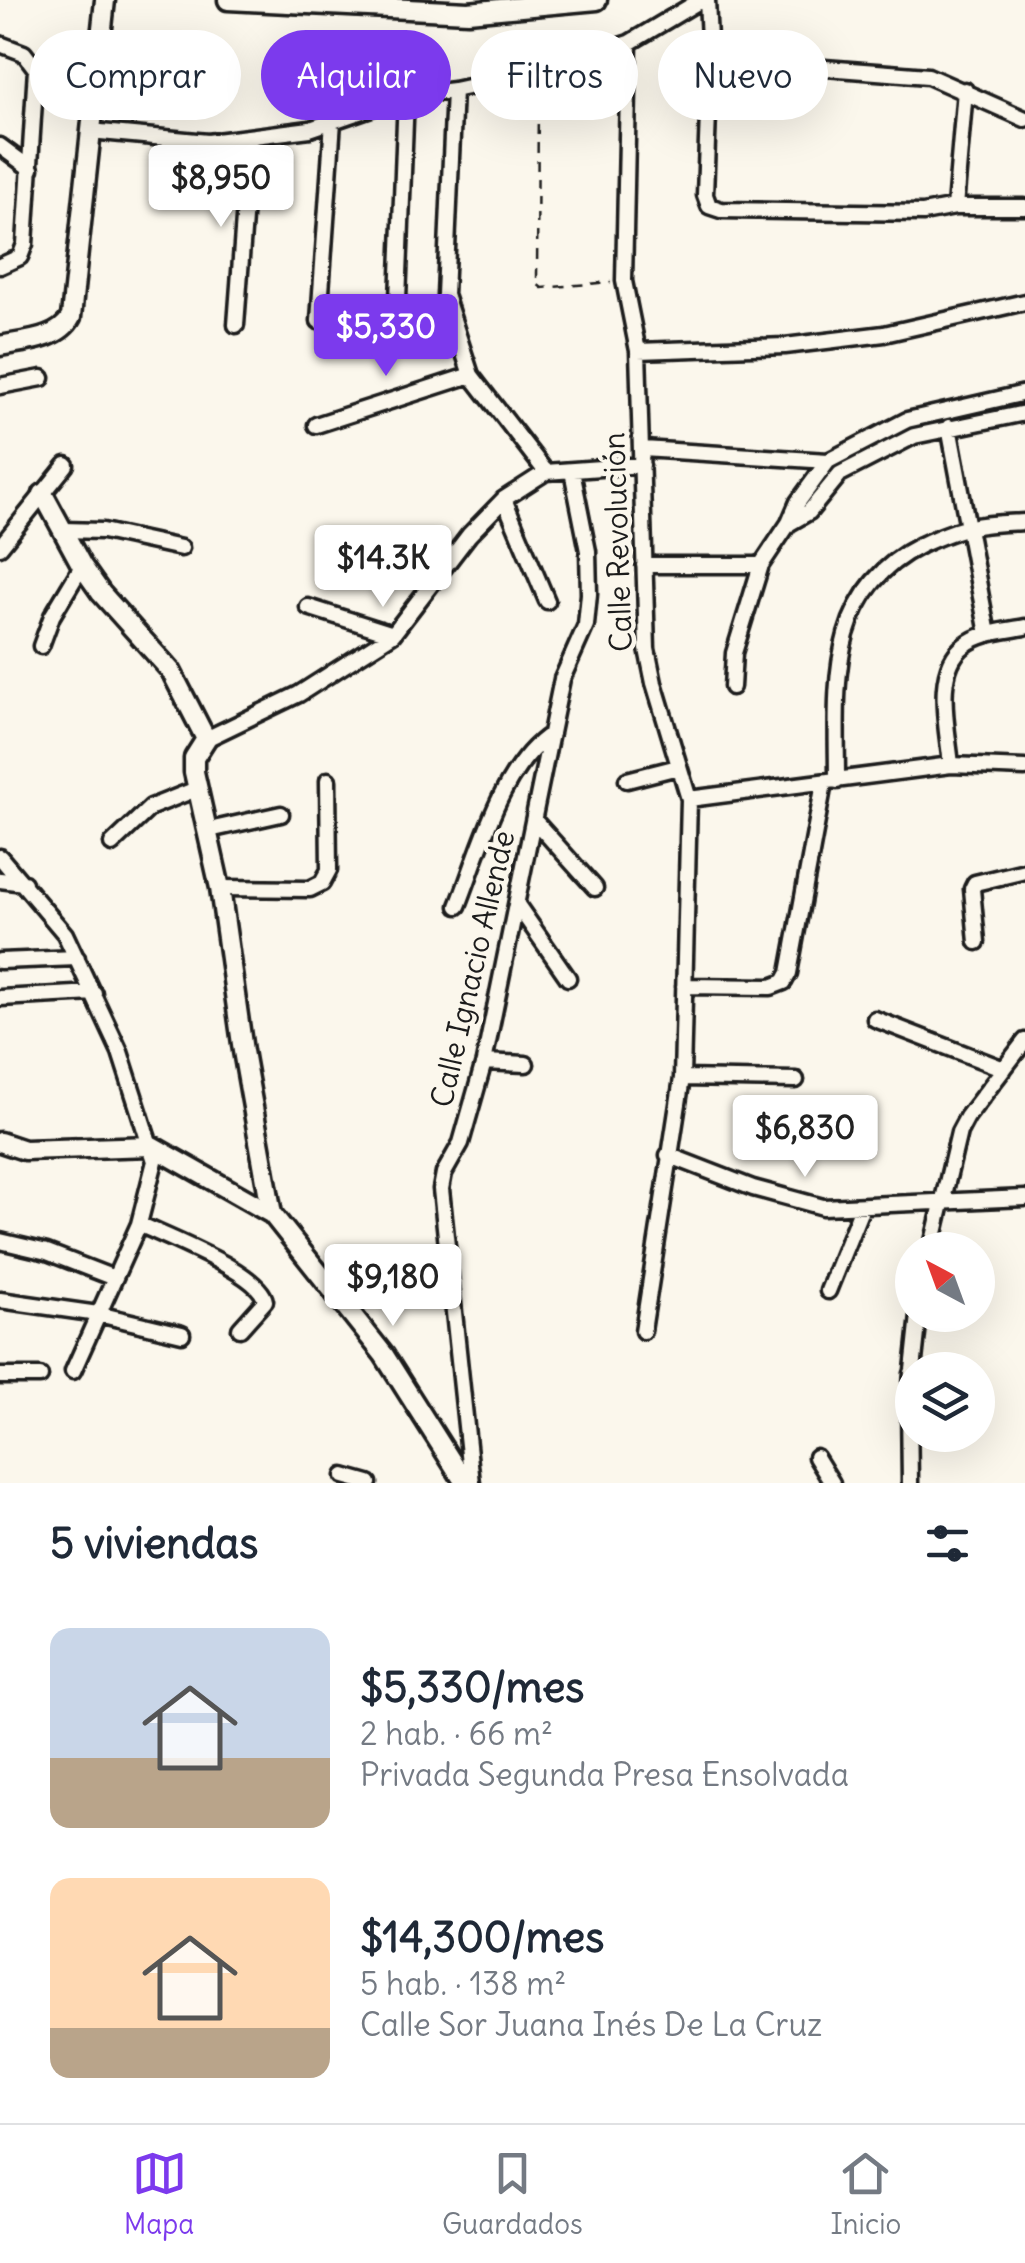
<!DOCTYPE html>
<html lang="es">
<head>
<meta charset="utf-8">
<style>
  :root { --surface:#fff; --page:#f2f2f3; --text:#1f2937; --muted:#747a83; --line:#e0e1e3; --accent:#7c3aed }
  body { margin:0; font-family:Delius,sans-serif; background:var(--page); color:var(--text); height:100vh; display:flex; flex-direction:column; font-size:38px; white-space:nowrap }
  * { box-sizing:border-box; margin:0 }
  p { font-size:32px; color:var(--muted) }
  .icon { flex:none; width:55px; height:55px; fill:none; stroke:currentColor; stroke-width:2; stroke-linecap:round; stroke-linejoin:round }
  .map { position:relative; height:1483px; overflow:hidden }
  .drawer { display:flex; flex-direction:column; background:var(--surface); flex:1 }
  .drawer>* { flex:none }
  .banner { position:absolute; left:30px; top:30px; width:965px; height:90px; display:flex; gap:20px }
  .needle { width:65px; rotate:319deg }
  .buttons { position:absolute; left:895px; top:1232px; display:grid; gap:20px }
  .buttons a { display:grid; place-items:center; width:100px; height:100px; border-radius:50%; background:var(--surface); box-shadow:0 10px 40px #0002; font-size:50px }
  .price { position:absolute; translate:-50% -85px; padding:0 22px; border-radius:10px; background:#fff; color:#222; font-size:32px; line-height:65px; filter:drop-shadow(0 2px 5px #0008) }
  .price::after { content:''; position:absolute; left:50%; top:60px; width:30px; height:22px; margin-left:-15px; background:inherit; clip-path:polygon(0 0,100% 0,50% 100%) }
  .price.active { background:var(--accent); color:#fff }
  ul { padding:0; list-style:none }
  li { display:flex; align-items:center; gap:30px; height:250px; padding:0 50px }
  li span { display:grid; place-items:center; flex:none; width:280px; height:200px; border-radius:20px; color:#555 }
  li>.icon { margin-inline-start:auto }
  span .icon { width:120px; height:120px; fill:#fffc; stroke-width:1 }
  li b { font-size:42px }
  h2 { display:flex; justify-content:space-between; align-items:center; height:120px; padding:0 50px; font-size:42px }
  .tag { padding:0 35px; border-radius:45px; background:var(--surface); box-shadow:0 10px 40px #0002; font-size:35px; line-height:90px }
  .tag.active { background:var(--accent); color:#fff }
  .dock { display:flex; justify-content:space-around; align-items:center; height:140px; border-top:2px solid var(--line); background:var(--surface); font-size:28px; color:var(--muted) }
  .dock a { display:grid; justify-items:center; gap:5px }
  .dock .active { color:var(--accent) }
  .map>svg:first-child { display:block }
  .lines { fill:none; stroke-linecap:round; stroke-linejoin:round }
  .minor-casing { stroke:#1c1c1c; stroke-width:21 }
  .tertiary-casing { stroke:#1c1c1c; stroke-width:25 }
  .path { stroke:#1c1c1c; stroke-width:2.5; stroke-dasharray:10 8; stroke-linecap:butt }
  .minor { stroke:#fbf7ec; stroke-width:14 }
  .tertiary { stroke:#fbf7ec; stroke-width:18 }
  .labels { text-anchor:middle; stroke-width:9; stroke-linejoin:round; paint-order:stroke }
  .street-label { font-size:30px; fill:#1c1c1c; stroke:#fbf7ec }
</style>
</head>
<body>
<div class="map">
<svg width="1025" height="1483" viewBox="0 0 1025 1483">
  <rect width="100%" height="100%" fill="#fbf7ec"/>
  <filter id="ink" filterUnits="userSpaceOnUse"><feTurbulence type="fractalNoise" baseFrequency=".01" numOctaves="2"/><feDisplacementMap in="SourceGraphic" scale="20" xChannelSelector="R" yChannelSelector="G"/><feConvolveMatrix kernelMatrix="1 2 1 2 8 2 1 2 1" color-interpolation-filters="sRGB"/></filter>
  <g filter="url(#ink)">
    <g class="lines">
      <defs>
        <path id="minor" d="M707,0l3,59 -5,136 4,11 12,4 202,3 32,-6h70
          M629,43l-5,238 14,70 9,298 7,34 35,116 -7,279 -39,253
          M0,44l24,9 12,16 -11,175 -5,13 -20,9
          M710,59l218,17 97,43
          M454,90l-9,205 26,80 75,97
          M90,131l118,11 102,-13 96,-33 48,-6 84,-18 91,-29 72,-43
          M0,146l31,23
          M955,207l10,-117
          M398,300l8,-204
          M319,321l14,-200
          M236,325l14,-187
          M638,351l147,-5 99,-12 141,-32
          M0,386l42,-8
          M316,425l155,-50
          M949,427l39,207
          M643,449l185,12
          M546,472l96,-7
          M504,499l43,102
          M790,523l19,-11 31,-38 74,-38 111,-23
          M62,530l41,1 78,17
          M0,547l66,-82
          M644,565h117
          M308,607l85,27
          M41,646l11,-30 30,-50
          M732,687l2,-34 27,-88 28,-42 9,-21 30,-41 79,-41 118,-27
          M206,739l93,-45 94,-60 76,-99 35,-36 42,-27
          M951,765c-3,-34 -19,-96 14,-120 16,-13 40,-14 60,-18
          M627,780l51,-13
          M837,781c0,-92 -12,-188 84,-236 15,-7 34,-15 50,-18 18,-4 37,-4 54,-5
          M689,799l262,-34 74,3
          M534,820l61,68
          M209,830l72,-16
          M112,844l39,-37 48,-19
          M0,857l65,77 55,118 35,109 -16,63 -66,147
          M0,880l24,3
          M220,888l90,1 12,-6 7,-13 -1,-90
          M458,906c22,-55 42,-138 93,-172
          M518,906l50,72
          M977,942l-5,-53 3,-6 50,-12
          M0,961l77,-3
          M684,986l87,1 13,-5 5,-9 35,-190
          M0,998l94,-5
          M875,1019l129,50
          M484,1062l42,2
          M682,1078l114,2
          M668,1155l85,33 70,19 202,-9
          M139,1224c27,13 122,49 126,77l-25,28
          M0,1241l47,11 67,26
          M931,1250l28,-118 8,-15 58,-76
          M828,1291l34,-84
          M0,1300l98,14 84,20
          M913,1370l6,-55
          M0,1376h40
          M816,1457l16,26
          M344,1476l25,7
          M472,1483l-31,-294 3,-16 17,-30 23,-81 78,-383 24,-54 3,-31 -1,-43 -16,-80
          M910,1483l-1,-79 3,-31"/>
        <path id="tertiary" d="M228,0l240,12 129,-12
          M0,346c24,-5 59,-6 71,-29l34,-317
          M43,494l39,72 19,27 70,78 35,68 -12,19v14l26,116 23,163 29,163
          M0,1142l24,8 128,-4 120,68 112,141 81,128"/>
      </defs>
      <use href="#minor" class="minor-casing"/>
      <use href="#tertiary" class="tertiary-casing"/>
      <path class="path" d="M538,88l-1,196 5,4 69,-6"/>
      <use href="#minor" class="minor"/>
      <use href="#tertiary" class="tertiary"/>
    </g>
  </g>
  <g class="labels">
    <g class="street-label">
      <text transform="translate(618 542) rotate(-92)" y="10">Calle Revolución</text>
      <text transform="translate(473 969) rotate(-77)" y="10">Calle Ignacio Allende</text>
    </g>
  </g>
</svg>
<div class="buttons">
<a><svg class="needle" viewBox="-14 -14 28 28"><path d="M0-13l5 13h-10z" fill="#e53935"/><path d="M0 13l5-13h-10z" fill="#747a83"/></svg></a>
<a><svg class="icon" aria-label="layers" viewBox="0 0 24 24"><path d="M12 4l9 5-9 5-9-5zM3 14l9 5 9-5"/></svg></a>
</div>
<b class="price" style="left:221px;top:230px">$8,950</b>
<b class="price active" style="left:386px;top:379px">$5,330</b>
<b class="price" style="left:383px;top:610px">$14.3K</b>
<b class="price" style="left:805px;top:1180px">$6,830</b>
<b class="price" style="left:393px;top:1329px">$9,180</b>
<div class="banner">
<a class="tag">Comprar</a>
<a class="tag active">Alquilar</a>
<a class="tag">Filtros</a>
<a class="tag">Nuevo</a>
</div>
</div>
<section class="drawer">
<h2>5 viviendas<svg class="icon" aria-label="filters" viewBox="0 0 24 24"><path d="M4 7h16M4 17h16"/><circle cx="9" cy="7" r="2"/><circle cx="15" cy="17" r="2"/></svg></h2>
<ul>
<li><span style="background:linear-gradient(#c9d6e8 65%,#b9a48a 0)"><svg class="icon" aria-label="home" viewBox="0 0 24 24"><path d="M3 11l9-7 9 7M6 9v11h12V9"/></svg></span><div><b>$5,330/mes</b><p>2 hab. · 66 m²</p><p>Privada Segunda Presa Ensolvada</p></div></li>
<li><span style="background:linear-gradient(#ffd9b3 75%,#b9a48a 0)"><svg class="icon" aria-label="home" viewBox="0 0 24 24"><path d="M3 11l9-7 9 7M6 9v11h12V9"/></svg></span><div><b>$14,300/mes</b><p>5 hab. · 138 m²</p><p>Calle Sor Juana Inés De La Cruz</p></div></li>
</ul>
</section>
<nav class="dock">
<a class="active"><svg class="icon" aria-label="map" viewBox="0 0 24 24"><path d="M3 6l6-2 6 2 6-2v14l-6 2-6-2-6 2zM9 4v14M15 6v14"/></svg>Mapa</a>
<a><svg class="icon" aria-label="saved" viewBox="0 0 24 24"><path d="M7 4h10v16l-5-4-5 4z"/></svg>Guardados</a>
<a><svg class="icon" aria-label="home" viewBox="0 0 24 24"><path d="M3 11l9-7 9 7M6 9v11h12V9"/></svg>Inicio</a>
</nav>
</body>
</html>
